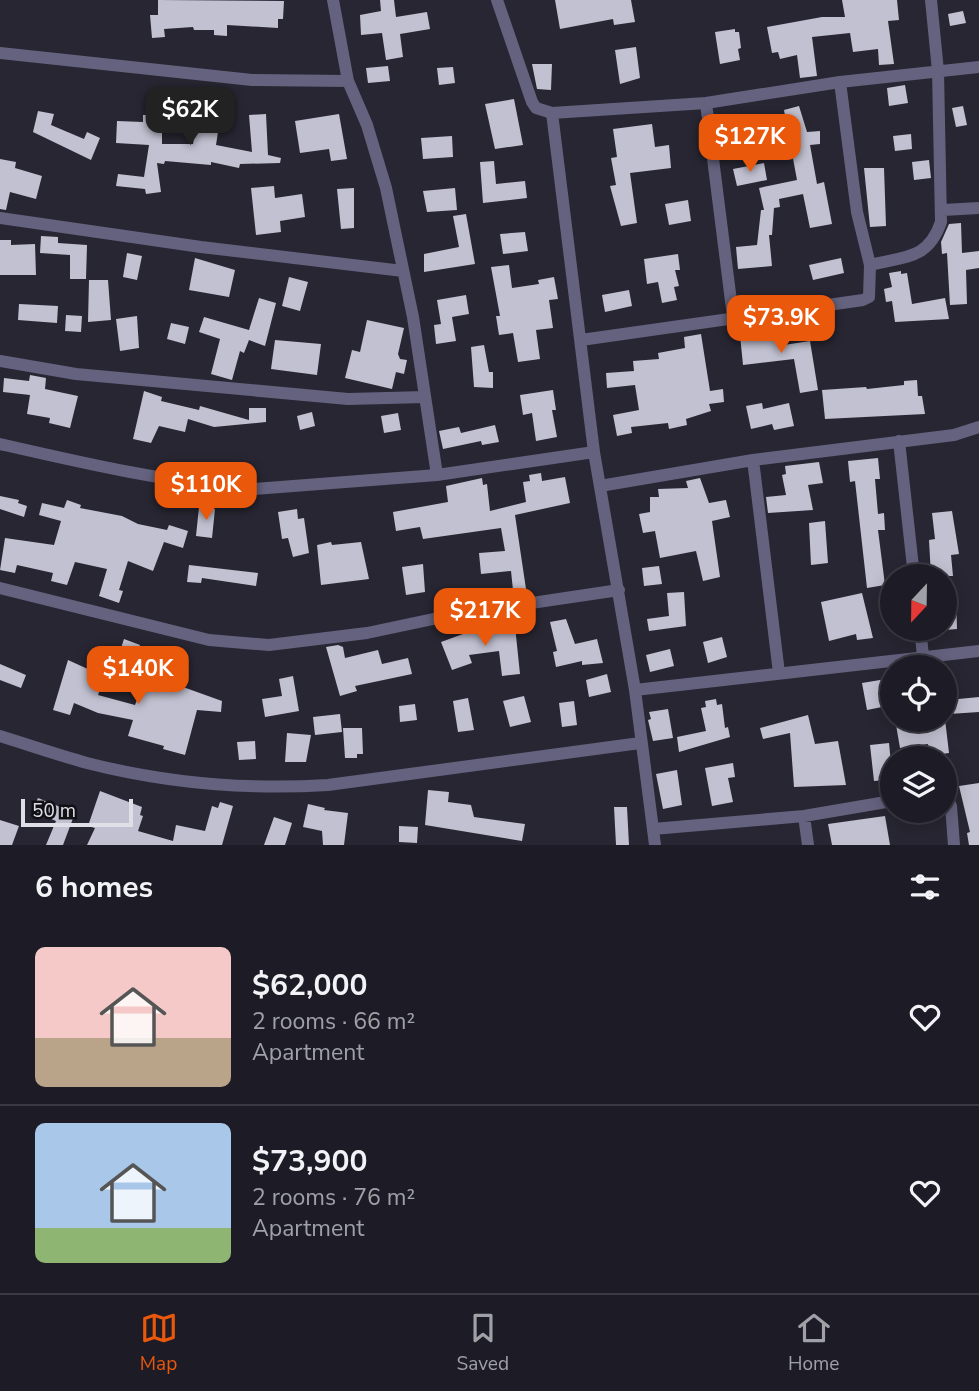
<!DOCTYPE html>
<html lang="en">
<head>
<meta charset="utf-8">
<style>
  :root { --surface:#1d1c26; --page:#2a2932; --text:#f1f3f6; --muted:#a0a1a7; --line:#3b3a43; --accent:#ea580c }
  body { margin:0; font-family:"Nunito Sans",sans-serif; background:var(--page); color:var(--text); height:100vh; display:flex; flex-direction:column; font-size:26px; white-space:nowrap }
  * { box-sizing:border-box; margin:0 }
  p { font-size:23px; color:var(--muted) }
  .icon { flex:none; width:38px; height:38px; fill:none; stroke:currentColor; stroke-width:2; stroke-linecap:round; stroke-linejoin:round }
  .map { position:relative; height:845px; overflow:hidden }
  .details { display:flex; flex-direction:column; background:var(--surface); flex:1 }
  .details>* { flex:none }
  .needle { width:46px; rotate:202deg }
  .tools { position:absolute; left:880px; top:564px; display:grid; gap:14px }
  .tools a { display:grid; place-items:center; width:77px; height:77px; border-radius:50%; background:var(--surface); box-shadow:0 4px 18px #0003,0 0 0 2px var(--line); font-size:35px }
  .scale { position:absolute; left:21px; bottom:18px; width:112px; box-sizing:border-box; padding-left:7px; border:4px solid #dfdfe7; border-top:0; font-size:19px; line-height:24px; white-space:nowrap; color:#dfdfe7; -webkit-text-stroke:5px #101015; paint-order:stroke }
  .price { position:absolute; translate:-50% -60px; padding:0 16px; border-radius:14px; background:var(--accent); color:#fff; font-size:23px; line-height:46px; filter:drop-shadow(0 2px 4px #0008) }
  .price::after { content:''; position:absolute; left:50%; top:42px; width:21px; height:16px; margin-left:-10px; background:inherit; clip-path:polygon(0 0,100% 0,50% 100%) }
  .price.selected { background:#222; color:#fff }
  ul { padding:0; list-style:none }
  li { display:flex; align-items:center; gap:21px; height:175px; padding:0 35px }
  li+li { border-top:2px solid var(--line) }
  li span { display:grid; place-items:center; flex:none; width:196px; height:140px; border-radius:10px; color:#555 }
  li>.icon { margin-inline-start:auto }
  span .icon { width:84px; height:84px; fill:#fffc; stroke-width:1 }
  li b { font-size:30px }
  h2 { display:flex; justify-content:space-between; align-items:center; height:84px; padding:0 35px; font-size:30px }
  .tab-bar { display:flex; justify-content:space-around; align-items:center; height:98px; border-top:2px solid var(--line); background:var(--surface); font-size:19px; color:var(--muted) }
  .tab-bar a { display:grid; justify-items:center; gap:4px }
  .tab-bar .selected { color:var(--accent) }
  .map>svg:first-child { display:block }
  .building { fill:#c2c1d1 }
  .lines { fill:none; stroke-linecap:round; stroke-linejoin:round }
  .street { stroke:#64627e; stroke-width:12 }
</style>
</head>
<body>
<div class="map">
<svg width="979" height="845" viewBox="0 0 979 845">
  <rect width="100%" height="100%" fill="#272632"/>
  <path class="building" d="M158,0l126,1 -1,18h-5v9l-51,-3v11l-13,-1v-5h-20l-1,-3 -29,2 1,8 -13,1 -2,-23h8z
    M380,0h14l2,17 31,-5 3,17 -30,5 3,23 -17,3 -4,-27 -21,2 -1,-20 21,-4z
    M555,0h76l4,22 -21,3 -1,-6 -53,10z
    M842,0h55l2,20 -11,1 6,43 -15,1 -1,-16 -25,3 -3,-19 -38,4 5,39 -17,2 -3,-23 -17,4 -2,-7 -6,1 -5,-26 55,-10h23z
    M963,11l3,12 -16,3 -2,-12z
    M735,29v3h4l2,16 -3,1 2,11 -20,4 -5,-32z
    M636,47l4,31 -20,6 -5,-34z
    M532,64h20l-1,26 -14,-1z
    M388,66l2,15 -22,2 -2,-15z
    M453,67l2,16 -16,2 -2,-17z
    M905,85l3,18 -19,3 -2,-18z
    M514,99l9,46 -28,4 -10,-45z
    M799,106l8,26 13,-1v13l-10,1 7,39 7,-2 8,42 -22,4 -7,-34 -24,5 1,8 -6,1 -2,27h-3l3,31 -34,3 -2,-22 21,-2 4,-35h3l-5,-22 38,-8 -13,-70z
    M963,106l4,19 -11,2 -4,-19z
    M199,109l22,3 -5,33 36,7 -3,-37 17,-1 2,41 13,3 -1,5 -40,1 -1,4 -28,-6v3l-46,-4 -1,3 -7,-1 4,29 -15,2 -1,-5 -29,-3 2,-12 26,3 5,-32 -33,-2 1,-22 26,1v-7h14l-1,10h6v19h31z
    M38,111l16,3 -3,11 33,14 3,-7 13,6 -9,22 -58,-28z
    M339,114l8,45 -16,2 -2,-12 -29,4 -5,-32z
    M652,124l3,23 14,-2 2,23 -41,5 7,50 -16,3 -11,-40 6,-1 -5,-27 6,-1 -4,-28z
    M911,134l1,15 -17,2 -2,-15z
    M452,136l1,21 -30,2 -2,-21z
    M0,159l16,3 -1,6 27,8 -6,23 -26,-7 -4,18 -6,-1z
    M929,160l2,18 -17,2 -2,-18z
    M494,161l2,23 29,-3 2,17 -44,5 -3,-41z
    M764,163l3,17 -30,6 -4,-17z
    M864,168h20l2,58 -16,1z
    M274,186l1,12 27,-4 3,23 -25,4 1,11 -25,3 -5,-47z
    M354,188v40l-13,1 -4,-40z
    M455,188l2,22 -30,2 -4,-21z
    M688,200l3,21 -22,4 -4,-21z
    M466,214l9,50 -51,8v-18l35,-7 -6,-31z
    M961,223l1,30 17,-2v17l-13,2 1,34 -17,1 -3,-52 -5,1 -1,-12 8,-18z
    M525,232l3,19 -25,3 -3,-20z
    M41,236l17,1v6l29,2 -1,34h-16v-24l-30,-2z
    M0,240h11v5l24,-1 1,31h-36z
    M127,253l15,3 -5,24 -14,-3z
    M678,254l2,16h-5l4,16 -5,1 3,13 -15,3 -4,-21 -11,2 -3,-25z
    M195,258l40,12 -6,27 -40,-7z
    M841,258l3,15 -31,7 -4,-15z
    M509,265l3,23 27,-4 -1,-4 16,-3 4,22 -9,1 4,28 -17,2 4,29 -22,3 -5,-29 -14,2 -3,-19h4l-9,-49z
    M901,271v3l6,-1 5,31 33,-6 4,21 -54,3 -3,-21 -6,1 -2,-13 8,-2 -3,-14z
    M289,277l19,5 -8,29 -18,-5z
    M89,280h19l3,40 -23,2z
    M629,290l3,16 -27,6 -3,-17z
    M466,295l3,19 -17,3 4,24 -20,3 -2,-19 7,-1 -4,-24z
    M259,298l17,5 -11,43 -16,-6 -5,13 -4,-2 -8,29 -21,-6 9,-35 -21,-7 5,-15 45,13z
    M19,304l39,2 -1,17 -39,-3z
    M66,315l16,1 -1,16 -16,-1z
    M137,316l2,32 -19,3 -4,-32z
    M367,320l37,8 -6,26 2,5 7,1 -3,14 -8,-2 -4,17 -47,-11 7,-28 8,2z
    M171,323l18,4 -4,17 -18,-5z
    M781,330l3,15 26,-4 8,49 -18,3 -6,-34 -51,6 -3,-30z
    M701,334l9,57 13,-2 1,13 -15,2 2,7 -25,8 1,6 -18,4 -1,-6 -37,4 1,6 -15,3 -4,-21 26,-5 -4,-25 -28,3 -1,-15 28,-2 -1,-10 26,-2 -1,-6 27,-5 -1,-11z
    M275,340l46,4 -4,31 -46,-6z
    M484,345l5,27h4v16l-19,-1 -3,-40z
    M30,375l16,3 -1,11 33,7 -8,32 -21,-5 1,-5 -23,-4 3,-19 -27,-3 1,-14 25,3z
    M917,380l1,16h4l3,18 -100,5 -3,-29 44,-3 1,2 37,-4v-4z
    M553,390l3,20h-4l5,27 -21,4 -4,-28 -9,2 -3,-20z
    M144,391l18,6 -1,4 38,9 1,-4 49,14v-12h17v14l-52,5 -26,-8 -3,13 -26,-6 -8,17 -18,-4z
    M762,403l1,6 26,-6 5,23 -20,4 -2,-6 -21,5 -5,-23z
    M312,412l3,14 -15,4 -3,-14z
    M398,413l3,17 -17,3 -3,-17z
    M495,425l4,17 -17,3 -1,-4 -38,8 -4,-18 20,-4 2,6z
    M878,458l2,21h-5l3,35 6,-1 1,17h-7l7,55 -18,3 -12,-107 -5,1 -2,-21z
    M819,462l4,21 -15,2 5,25 -45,3 -2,-16 20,-2 -4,-20 4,-1 -1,-8z
    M541,473l1,8 23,-4 5,26 -55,12 11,74 -13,1 -2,-19 -30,3 -2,-21 26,-2 -4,-23 -78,11 -3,-12 -24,4 -3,-19 55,-10 -2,-16 36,-8 1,7 4,-1 3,27 36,-9 -3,-20 7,-1 -1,-6z
    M700,478l9,25 17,-3 4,17 -18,4 8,56 -17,4 -7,-30 -36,7 -5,-27 -12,2 -4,-19 11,-2v-15h9l-1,-8 30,-1 -2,-7z
    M0,496l19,4 -1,3 9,3 -3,11 -24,-8z
    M67,500l14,5 -1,3 42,8 16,8 29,6 2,-5 19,6 -5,17 -19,-6 -11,29 -25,-10 -9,29 4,1 -4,12 -20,-7 8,-27 -32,-7 -8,23 -16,-4 2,-8 -36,-8 -2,8 -15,-3 5,-32 49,7 7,-24 -22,-6 3,-12 22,5z
    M199,507l16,2 -3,29 -16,-2z
    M297,509l1,10 6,-1 5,35 -16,4 -5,-19 -6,1 -4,-27z
    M952,511l7,43 -8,1 2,21h-22l-2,-36 6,-1 -3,-26z
    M825,521l3,42 -17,2 -2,-42z
    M331,542l1,3 29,-3 8,37 -48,6 -4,-40z
    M423,564l2,28 -19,3 -4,-28z
    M189,565l69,8 -2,13 -54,-8 -1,5 -14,-1z
    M659,566l3,18 -18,2 -2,-18z
    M945,588h8l3,7 1,34 -12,1z
    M684,592l2,34 -37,5 -2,-12 22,-3 -2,-23z
    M862,593l11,45 -16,2 -1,-6 -27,7 -8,-39z
    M566,619l9,25 22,-5 6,24 -21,2v-4l-26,6 -3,-15 4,-1 -7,-29z
    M515,626l5,48 -18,2 -3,-25 -30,4 3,8 -20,7 -11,-28 33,-12z
    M722,637l5,20 -19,6 -5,-21z
    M124,639l16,6 -3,8 4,2 -8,24 -20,-7z
    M338,645l5,2 2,11 33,-8 4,14 26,-6 4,16 -57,12 2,5 -17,5 -14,-49z
    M670,649l4,17 -24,6 -4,-17z
    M68,660l22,10 4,-9 15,5 -11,29 37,10 11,-28 28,12 9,-2 39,14 -1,11 -24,-2 -12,45 -22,-6 1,-3 -36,-10 5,-16 -35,-7 -24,-10 -4,12 -17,-5z
    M0,664l26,11 -5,13 -21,-8z
    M607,674l4,18 -22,5 -3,-17z
    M293,676l6,35 -34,6 -3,-18 20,-3 -3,-17z
    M892,678v27l-25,5 -5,-27z
    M524,696l7,26 -21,5 -7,-26z
    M979,697v15l-30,2 -1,-14z
    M468,698l6,32 -16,2 -5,-31z
    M716,699l1,6 5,-1 3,24 3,-1 2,10 -51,15 -2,-15 29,-6 -5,-23 5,-1 -1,-6z
    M574,701l3,24 -15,2 -3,-24z
    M415,704l2,16 -17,2 -1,-16z
    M668,709l5,29 -20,3 -5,-21 3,-1 -2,-7z
    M340,714l2,18 -27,3 -2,-18z
    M808,715l7,29 23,-3 8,44 -52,2 -4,-54 -27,6 -3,-11z
    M895,719h50l4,34 -20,3 -1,-12 -28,4z
    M343,728h19l1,26h-6v4h-12z
    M287,733l24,2 -5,27h-21z
    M255,741l1,18 -17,1 -2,-18z
    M889,743l2,20h-6l1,17 -12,1 -4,-36z
    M733,763l2,14 -7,1 5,24 -21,4 -7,-38z
    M677,770l5,35 -19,4 -7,-35z
    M979,783v62h-10l-2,-12 3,-1 -11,-46z
    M428,790l21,2 -1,10 23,3 3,12 51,7 -3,17 -97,-16z
    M100,791l42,16 -2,8 3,1 -5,15 35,10 3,-16 29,6 7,-25 6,2 2,-6 13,4 -11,39h-135l8,-17 -7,-2z
    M38,798l37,15 -12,32h-17l10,-24 -24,-10z
    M308,804l17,4 -1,2 24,3 -4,32h-21l-1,-14 -19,-4z
    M614,807h13l2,38h-13z
    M885,816l5,29h-58l-4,-21z
    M274,817l18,6 -7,22h-21z
    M0,820l19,6 -7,19h-12z
    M399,826l19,1 -1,16 -18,-1z"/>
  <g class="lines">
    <path class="street" d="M333,0l15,81 19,44 19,63 27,129 24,158
      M497,0l35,102 4,6 16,5 154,-10 134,-21 139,-15
      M0,53l252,27 96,1
      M706,103l27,214
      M552,113l42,339 41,238 20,155
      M943,210l36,-2
      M0,218l201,29 202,24
      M870,265c35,-9 58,-5 71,-43l-3,-151 -7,-71
      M581,340l282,-40 6,-3 1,-32 -13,-53 -17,-130
      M0,361l76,13 272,25 77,-2
      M899,441l15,135
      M0,444c83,19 169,39 254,45l183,-14 157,-23
      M753,460l26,213
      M600,486l153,-26 201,-25 25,-8
      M0,588l209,52 60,5 98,-12 90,-19 162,-24
      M920,628l3,28
      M635,690l344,-39
      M0,736c29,9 58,19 87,27 78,20 161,27 241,22l312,-42
      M945,795l6,11 3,39
      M804,816l4,29
      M653,829l151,-13 88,-15"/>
  </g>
</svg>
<div class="tools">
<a><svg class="needle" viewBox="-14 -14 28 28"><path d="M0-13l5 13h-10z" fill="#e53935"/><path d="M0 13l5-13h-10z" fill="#a0a1a7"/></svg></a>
<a><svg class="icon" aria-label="locate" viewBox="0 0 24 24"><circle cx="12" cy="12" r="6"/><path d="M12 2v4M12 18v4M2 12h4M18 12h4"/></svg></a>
<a><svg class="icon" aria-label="layers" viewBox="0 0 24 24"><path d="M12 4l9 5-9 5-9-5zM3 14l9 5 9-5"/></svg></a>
</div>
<div class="scale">50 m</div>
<b class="price selected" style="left:190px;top:147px">$62K</b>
<b class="price" style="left:750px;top:174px">$127K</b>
<b class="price" style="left:781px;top:355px">$73.9K</b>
<b class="price" style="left:206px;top:522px">$110K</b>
<b class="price" style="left:485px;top:648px">$217K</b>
<b class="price" style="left:138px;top:706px">$140K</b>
</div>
<section class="details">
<h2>6 homes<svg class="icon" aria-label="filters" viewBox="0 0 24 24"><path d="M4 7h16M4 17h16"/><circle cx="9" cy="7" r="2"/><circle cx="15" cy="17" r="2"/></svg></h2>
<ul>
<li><span style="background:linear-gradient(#f6c9c9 65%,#b9a48a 0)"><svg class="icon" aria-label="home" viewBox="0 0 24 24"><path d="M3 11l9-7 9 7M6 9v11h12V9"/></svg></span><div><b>$62,000</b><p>2 rooms · 66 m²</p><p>Apartment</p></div><svg class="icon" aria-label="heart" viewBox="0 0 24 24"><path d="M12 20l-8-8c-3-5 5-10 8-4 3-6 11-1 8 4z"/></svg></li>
<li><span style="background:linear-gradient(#a9c7e8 75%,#8fb573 0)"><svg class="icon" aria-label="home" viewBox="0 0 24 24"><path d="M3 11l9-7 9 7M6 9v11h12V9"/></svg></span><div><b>$73,900</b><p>2 rooms · 76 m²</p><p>Apartment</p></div><svg class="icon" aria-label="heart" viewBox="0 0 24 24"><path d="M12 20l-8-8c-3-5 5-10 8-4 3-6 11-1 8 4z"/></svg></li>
</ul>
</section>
<nav class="tab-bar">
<a class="selected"><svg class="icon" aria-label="map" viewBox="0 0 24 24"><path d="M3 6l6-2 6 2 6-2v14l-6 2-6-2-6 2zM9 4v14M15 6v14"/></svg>Map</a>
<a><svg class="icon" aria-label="saved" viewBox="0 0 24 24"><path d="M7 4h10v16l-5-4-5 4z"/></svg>Saved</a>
<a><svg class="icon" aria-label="home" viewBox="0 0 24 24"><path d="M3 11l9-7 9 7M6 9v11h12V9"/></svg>Home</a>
</nav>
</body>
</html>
